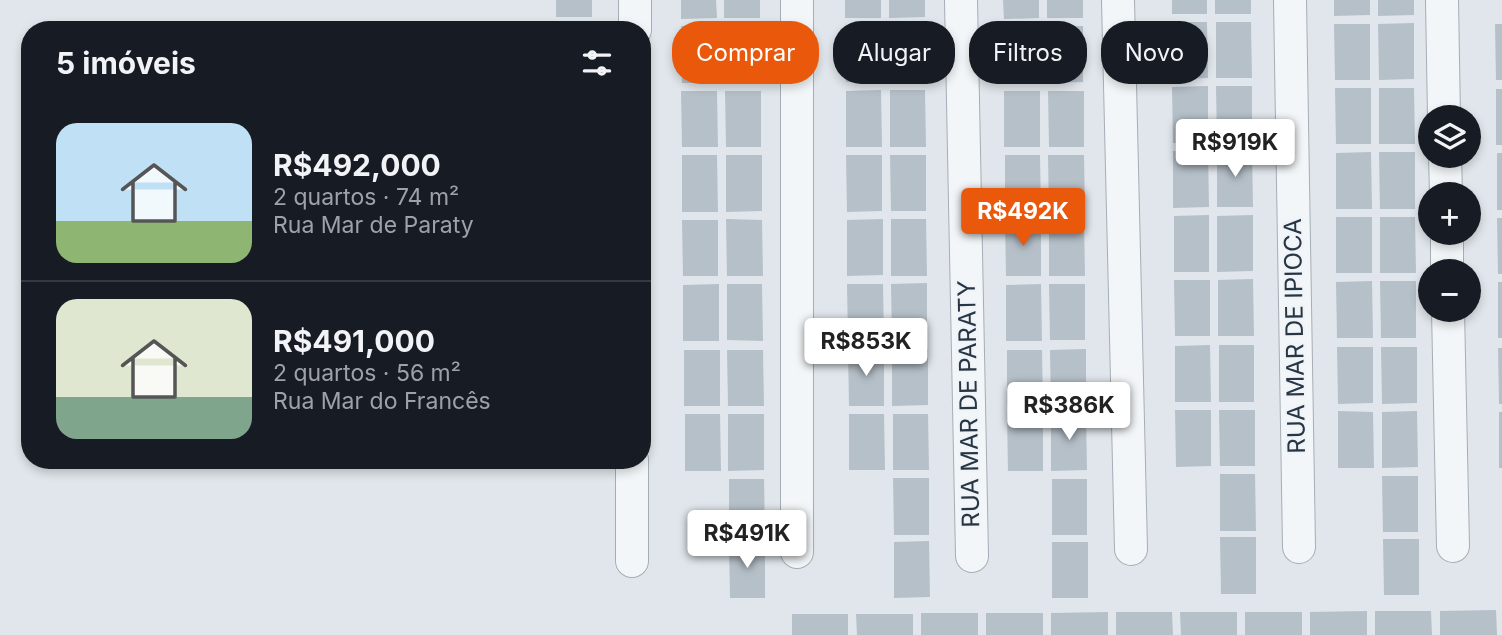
<!DOCTYPE html>
<html lang="pt">
<head>
<meta charset="utf-8">
<style>
  :root { --surface:#171b24; --page:#242831; --text:#f1f3f6; --muted:#9ea1a6; --line:#363941; --accent:#ea580c }
  body { margin:0; font-family:Inter,sans-serif; background:var(--page); color:var(--text); height:100vh; display:flex; flex-direction:column; font-size:26px; white-space:nowrap }
  * { box-sizing:border-box; margin:0 }
  p { font-size:23px; color:var(--muted) }
  .icon { flex:none; width:38px; height:38px; fill:none; stroke:currentColor; stroke-width:2; stroke-linecap:round; stroke-linejoin:round }
  .map { position:relative; flex:1; overflow:hidden }
  .side { position:absolute; left:21px; top:21px; width:630px; height:448px; display:flex; flex-direction:column; background:var(--surface); border-radius:28px; box-shadow:0 4px 10px #0003 }
  .side>* { flex:none }
  .top-card { position:absolute; left:672px; top:21px; width:665px; height:63px; display:flex; gap:14px }
  .buttons { position:absolute; left:1418px; top:105px; display:grid; gap:14px }
  .buttons a { display:grid; place-items:center; width:63px; height:63px; border-radius:50%; background:var(--surface); box-shadow:0 4px 10px #0003; font-size:35px }
  .price { position:absolute; translate:-50% -60px; padding:0 16px; border-radius:7px; background:#fff; color:#222; font-size:23px; line-height:46px; filter:drop-shadow(0 2px 4px #0008) }
  .price::after { content:''; position:absolute; left:50%; top:42px; width:21px; height:16px; margin-left:-10px; background:inherit; clip-path:polygon(0 0,100% 0,50% 100%) }
  .price.selected { background:var(--accent); color:#fff }
  ul { padding:0; list-style:none }
  li { display:flex; align-items:center; gap:21px; height:175px; padding:0 35px }
  li+li { border-top:2px solid var(--line) }
  li span { display:grid; place-items:center; flex:none; width:196px; height:140px; border-radius:21px; color:#555 }
  li>.icon { margin-inline-start:auto }
  span .icon { width:84px; height:84px; fill:#fffc; stroke-width:1 }
  li b { font-size:30px }
  h2 { display:flex; justify-content:space-between; align-items:center; height:84px; padding:0 35px; font-size:30px }
  .pill { padding:0 24px; border-radius:28px; background:var(--surface); box-shadow:0 4px 10px #0003; font-size:24px; line-height:63px }
  .pill.selected { background:var(--accent); color:#fff }
  .map>svg:first-child { display:block }
  .building { fill:#b6c0c9 }
  .lines { fill:none; stroke-linecap:round; stroke-linejoin:round }
  .minor-casing { stroke:#a5aeb6; stroke-width:34 }
  .minor { stroke:#f3f6f8; stroke-width:32 }
  .labels { text-anchor:middle; stroke-width:5; stroke-linejoin:round; paint-order:stroke }
  .street-label { font-size:24px; fill:#273644; stroke:#f0f4f8 }
</style>
</head>
<body>
<div class="map">
<svg width="1502" height="635" viewBox="0 0 1502 635">
  <rect width="100%" height="100%" fill="#e0e6eb"/>
  <path class="building" d="M556,0h36v17h-36z
    M681,0h35l1,18 -36,1z
    M724,0h36v18h-36z
    M845,0h36v18h-36z
    M889,0h36v17l-36,1z
    M1003,0h36v18l-35,1z
    M1047,0h36v18h-36z
    M1172,0h35v14h-35z
    M1215,0h36v14h-36z
    M1334,0h36v15l-36,1z
    M1378,0h36v15l-36,1z
    M1172,22h35l1,56 -36,1z
    M1216,22h35l1,56h-36z
    M1414,23v56l-35,1 -1,-56z
    M1334,24h36v56h-35z
    M1495,24h7v56h-6z
    M556,25h36v5h-36z
    M681,26h36v57h-35z
    M725,26h35l1,57h-36z
    M845,26h36v56h-35z
    M889,26h36v56h-35z
    M1003,26h36l1,57h-36z
    M1083,26v56l-35,1 -1,-56z
    M1208,86v57h-35l-1,-56z
    M1216,86h36v57h-35z
    M1335,88h36v56h-35z
    M1379,88h35l1,56h-36z
    M1496,89h6v56h-6z
    M881,90l1,57h-36v-56z
    M890,90h35l1,57h-36z
    M681,91h36l1,56h-36z
    M725,91h36v56h-35z
    M1004,91h36v56h-36z
    M1048,91h36v56h-35z
    M1173,151h35l1,56 -36,1z
    M1217,151h35l1,56h-36z
    M1371,152l1,57h-36v-56z
    M1379,152h36v57h-35z
    M1497,153h5v57h-5z
    M682,155h35l1,57h-36z
    M726,155h36v56l-36,1z
    M846,155h36v56l-35,1z
    M890,155h36v56h-35z
    M1005,155h35l1,57h-36z
    M1048,155h36l1,56 -36,1z
    M1209,215v57h-35v-56z
    M1253,215v56l-36,1v-56z
    M1336,217h36v56h-36z
    M1380,217h35l1,56h-36z
    M1497,218h5v56h-4z
    M726,219l36,1 1,56h-36z
    M883,219v56l-36,1v-56z
    M891,219h35l1,57h-36z
    M682,220h36v56h-35z
    M1005,220h36v56h-35z
    M1049,220h35l1,56h-36z
    M1253,279l1,57h-36v-56z
    M1174,280h36v56h-35z
    M1372,281l1,57h-36l-1,-56z
    M1380,281h36v57h-35z
    M1498,282h4v56h-4z
    M927,283v57h-35l-1,-56z
    M719,284v57h-36v-56z
    M727,284h35l1,57 -36,-1z
    M847,284h36l1,56h-36z
    M1041,284l1,57h-36v-56z
    M1049,284h36v56h-35z
    M1210,345l1,57h-36v-56z
    M1219,345h35v57h-35z
    M1337,347h36v56l-35,1z
    M1381,347h36v56l-35,1z
    M1498,348h4v56h-3z
    M848,349l36,1v56h-35z
    M892,349h36v56l-36,1z
    M1086,349v57h-35l-1,-56z
    M684,350h36v56h-36z
    M727,350h36l1,56h-36z
    M1007,350h35l1,56h-36z
    M1175,410h36v56l-35,1z
    M1219,410h36v56h-35z
    M1338,411l35,1 1,56h-36z
    M1417,411l1,56 -36,1v-56z
    M1499,412h3v56h-3z
    M685,414h35l1,57h-36z
    M728,414h36v56l-36,1z
    M849,414h35l1,56h-36z
    M893,414h35l1,56h-36z
    M1007,414h36v57h-35z
    M1051,414h35l1,56 -36,1z
    M1220,474h35l1,57h-36z
    M1382,476h36v56h-35z
    M893,478h36v57h-35z
    M729,479h35l1,56h-36z
    M1052,479h35v56h-35z
    M1220,537h36v57h-35z
    M1383,539h36v56h-35z
    M929,541l1,56 -36,1v-56z
    M729,542h36v56h-35z
    M1052,542h36v56h-36z
    M1496,610l1,25h-57v-24z
    M1367,611v24h-57v-23z
    M1375,611h56l1,24h-57z
    M1108,612v23h-57v-22z
    M1116,612h56l1,23h-57z
    M1180,612h57v23h-56z
    M1245,612h57v23h-57z
    M921,613h57v22h-57z
    M986,613h57v22h-57z
    M792,614h56v21h-56z
    M856,614h57v21h-56z"/>
  <g class="lines">
    <defs>
      <path id="minor" d="M961,0l11,556
        M1118,0l13,549
        M1290,0l9,547
        M1442,0l2,117
        M635,30v-30
        M1445,156l1,38
        M1447,233v38
        M1448,310l5,236
        M797,552v-552
        M632,561v-101"/>
    </defs>
    <use href="#minor" class="minor-casing"/>
    <use href="#minor" class="minor"/>
  </g>
  <g class="labels">
    <g class="street-label">
      <text transform="translate(1295 336) rotate(-91)" y="8">RUA MAR DE IPIOCA</text>
      <text transform="translate(969 404) rotate(-91)" y="8">RUA MAR DE PARATY</text>
    </g>
  </g>
</svg>
<div class="buttons">
<a><svg class="icon" aria-label="layers" viewBox="0 0 24 24"><path d="M12 4l9 5-9 5-9-5zM3 14l9 5 9-5"/></svg></a>
<a>+</a>
<a>−</a>
</div>
<b class="price" style="left:1235px;top:179px">R$919K</b>
<b class="price selected" style="left:1023px;top:248px">R$492K</b>
<b class="price" style="left:866px;top:378px">R$853K</b>
<b class="price" style="left:1069px;top:442px">R$386K</b>
<b class="price" style="left:747px;top:570px">R$491K</b>
<div class="top-card">
<a class="pill selected">Comprar</a>
<a class="pill">Alugar</a>
<a class="pill">Filtros</a>
<a class="pill">Novo</a>
</div>
<section class="side">
<h2>5 imóveis<svg class="icon" aria-label="filters" viewBox="0 0 24 24"><path d="M4 7h16M4 17h16"/><circle cx="9" cy="7" r="2"/><circle cx="15" cy="17" r="2"/></svg></h2>
<ul>
<li><span style="background:linear-gradient(#bfe0f5 70%,#8fb573 0)"><svg class="icon" aria-label="home" viewBox="0 0 24 24"><path d="M3 11l9-7 9 7M6 9v11h12V9"/></svg></span><div><b>R$492,000</b><p>2 quartos · 74 m²</p><p>Rua Mar de Paraty</p></div></li>
<li><span style="background:linear-gradient(#dfe7d0 70%,#7fa58c 0)"><svg class="icon" aria-label="home" viewBox="0 0 24 24"><path d="M3 11l9-7 9 7M6 9v11h12V9"/></svg></span><div><b>R$491,000</b><p>2 quartos · 56 m²</p><p>Rua Mar do Francês</p></div></li>
</ul>
</section>
</div>
</body>
</html>
